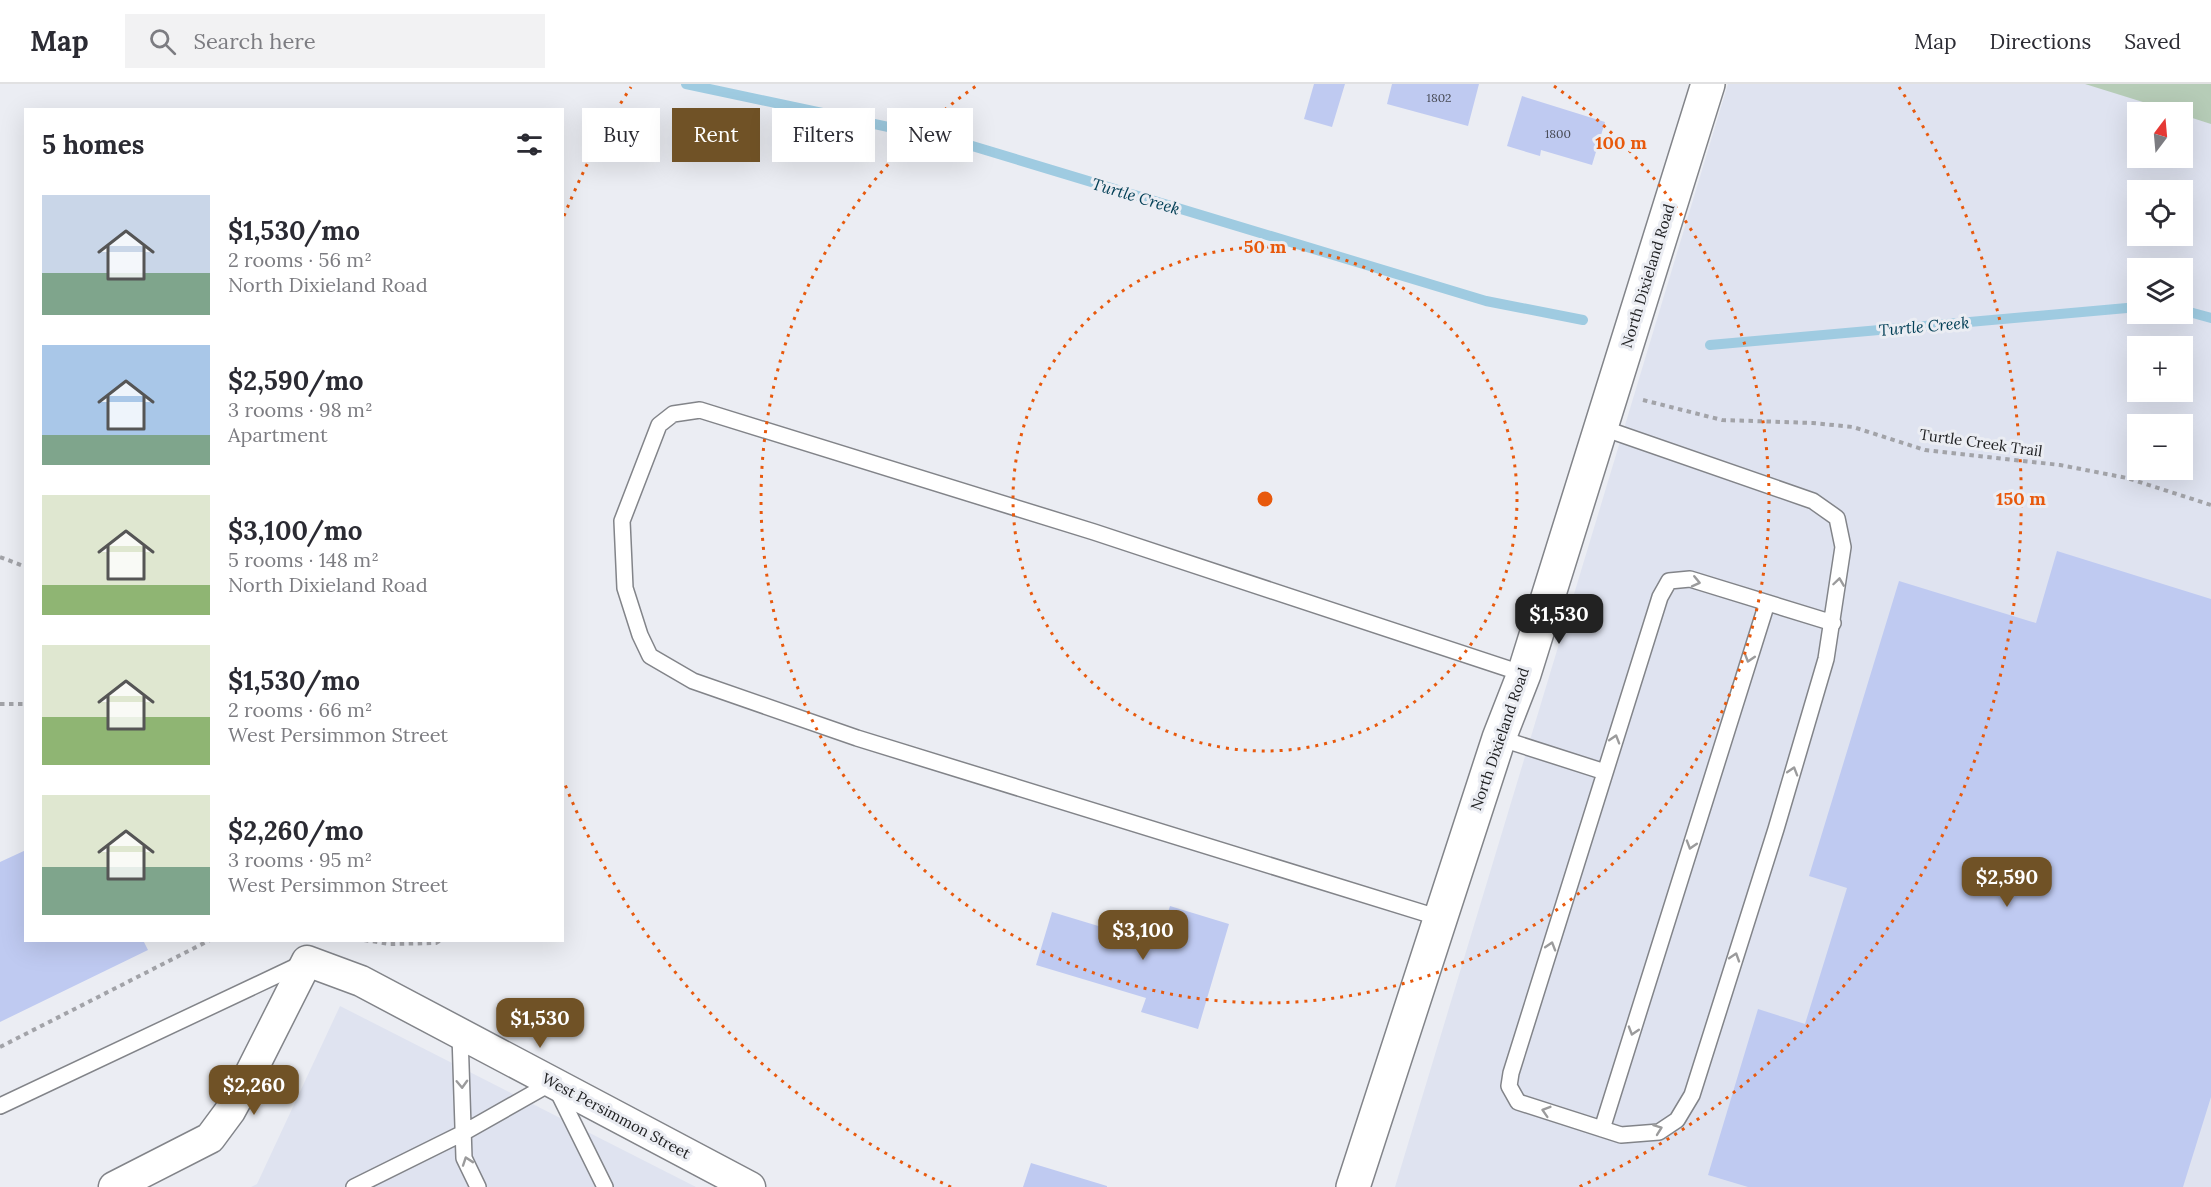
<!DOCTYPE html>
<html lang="en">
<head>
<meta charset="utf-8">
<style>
  :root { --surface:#fff; --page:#f2f2f3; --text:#2b2b33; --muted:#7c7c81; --line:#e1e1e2; --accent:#705226 }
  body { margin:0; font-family:Lora,serif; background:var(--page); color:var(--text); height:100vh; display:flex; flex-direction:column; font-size:22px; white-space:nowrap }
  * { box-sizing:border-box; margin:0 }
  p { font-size:20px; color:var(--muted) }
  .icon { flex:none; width:33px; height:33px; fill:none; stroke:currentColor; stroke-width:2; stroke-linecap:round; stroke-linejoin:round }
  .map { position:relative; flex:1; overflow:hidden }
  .panel { position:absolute; left:24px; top:24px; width:540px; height:834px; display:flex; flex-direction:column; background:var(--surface); border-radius:0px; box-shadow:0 6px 24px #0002 }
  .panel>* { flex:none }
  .top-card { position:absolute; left:582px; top:24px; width:570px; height:54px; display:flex; gap:12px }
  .needle { width:39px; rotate:16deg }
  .tools { position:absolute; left:2127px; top:18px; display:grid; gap:12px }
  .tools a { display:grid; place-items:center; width:66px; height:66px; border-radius:0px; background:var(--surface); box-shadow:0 6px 24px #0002; font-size:30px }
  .price { position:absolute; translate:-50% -51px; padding:0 14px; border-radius:12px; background:var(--accent); color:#fff; font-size:20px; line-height:39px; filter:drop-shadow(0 2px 3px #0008) }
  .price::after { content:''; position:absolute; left:50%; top:36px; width:18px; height:14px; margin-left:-9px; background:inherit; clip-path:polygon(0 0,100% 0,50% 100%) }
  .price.current { background:#222; color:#fff }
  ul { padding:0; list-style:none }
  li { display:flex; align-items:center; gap:18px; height:150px; padding:0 18px }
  li span { display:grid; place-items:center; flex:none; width:168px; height:120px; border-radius:0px; color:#555 }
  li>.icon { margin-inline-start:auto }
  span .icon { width:72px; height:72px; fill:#fffc; stroke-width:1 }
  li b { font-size:26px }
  h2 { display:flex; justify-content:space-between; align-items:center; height:72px; padding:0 18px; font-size:26px }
  .pill { padding:0 21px; border-radius:0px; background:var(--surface); box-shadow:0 6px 24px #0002; font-size:21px; line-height:54px }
  .pill.current { background:var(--accent); color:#fff }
  header { display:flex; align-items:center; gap:36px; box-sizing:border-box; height:84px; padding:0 30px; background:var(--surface); border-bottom:2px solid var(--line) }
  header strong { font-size:28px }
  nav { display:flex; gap:33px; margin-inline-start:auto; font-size:21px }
  .search { width:420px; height:54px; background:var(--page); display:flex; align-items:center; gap:15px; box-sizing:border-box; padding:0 21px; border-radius:0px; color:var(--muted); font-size:22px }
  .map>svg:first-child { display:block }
  .built { fill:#dfe3f0; fill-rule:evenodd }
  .garden { fill:#b6ccb7 }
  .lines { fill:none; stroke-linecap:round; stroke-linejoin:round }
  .stream { stroke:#9fcbe1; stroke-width:10 }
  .building { fill:#bfcaf1 }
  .lane-casing { stroke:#828489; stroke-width:18 }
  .street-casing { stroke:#828489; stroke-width:33 }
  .secondary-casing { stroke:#828489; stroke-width:36 }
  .path { stroke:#a2a3a8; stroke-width:4; stroke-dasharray:4.5 4.5; stroke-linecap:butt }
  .lane { stroke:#fff; stroke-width:15 }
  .street { stroke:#fff; stroke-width:30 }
  .secondary { stroke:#fff; stroke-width:33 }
  .oneway { stroke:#9b9b9c }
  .ring { fill:none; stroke:#e8590c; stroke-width:3; stroke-dasharray:3 6 }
  .labels { text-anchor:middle; stroke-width:6; stroke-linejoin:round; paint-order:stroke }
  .number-label { font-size:12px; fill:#484b56 }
  .street-label { font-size:15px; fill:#202123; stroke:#ebedf3 }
  .water-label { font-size:16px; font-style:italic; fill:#044057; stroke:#ebedf3 }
  .centre { fill:#e8590c; stroke:#ebedf3; stroke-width:3 }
  .ring-label { font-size:18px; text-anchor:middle; font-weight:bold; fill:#e8590c; stroke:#ebedf3; stroke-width:6; stroke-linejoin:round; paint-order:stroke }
</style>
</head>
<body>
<header>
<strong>Map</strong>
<div class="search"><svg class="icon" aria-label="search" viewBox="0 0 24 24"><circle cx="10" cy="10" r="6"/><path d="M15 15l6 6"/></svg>Search here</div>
<nav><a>Map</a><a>Directions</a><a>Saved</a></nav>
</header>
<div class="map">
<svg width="2211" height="1103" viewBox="0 0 2211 1103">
  <rect width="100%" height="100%" fill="#ebedf3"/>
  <path class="built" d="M1728,0h483v1103h-816zM2138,28h44v46h-44zM2138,106h44v46h-44zM2138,184h44v46h-44zM2138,262h44v46h-44zM2138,340h44v46h-44z
    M340,922l356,181h-445l6,-3z"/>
  <path class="garden" d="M2085,0h126v40l-28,-9 -1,-3h-7z"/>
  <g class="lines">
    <path class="stream" d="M686,0l273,58 527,159 97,19
      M2182,226l29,8
      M1710,261l428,-38"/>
  </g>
  <path class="building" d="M1314,0h31l-13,43 -28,-8z
    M1392,0h87l-11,42 -81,-22z
    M1522,12l83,26 -13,43 -51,-15 -1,6 -33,-10z
    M2057,467l154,48v498l-28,90h-435l-40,-12 50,-166 47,15 42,-136 -38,-12 90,-295 137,42z
    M26,766v90h117l5,10 -148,72v-160z
    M1170,822l59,18 -31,105 -57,-17 5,-14 -110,-33 16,-53 106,32z
    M1031,1079l76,23v1h-84z"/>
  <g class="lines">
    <defs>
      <path id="lane" d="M1600,343l213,74 24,17 6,29 -17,112 -50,170 -84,266 -15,25 -18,12 -38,3 -103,-33 -9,-16 2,-13 149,-476 9,-16 21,-2 143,44
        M1499,654l106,34
        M1440,834l-583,-180 -164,-57 -43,-25 -10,-21 -15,-47 -3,-67 37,-96 14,-11 27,-4 394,122 430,142
        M460,951l4,123 14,29
        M0,1022l301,-142
        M1602,1045l165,-526
        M354,1103l109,-54 90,-51 52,105"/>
      <path id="street" d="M114,1103l96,-49 20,-27 17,-31 60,-119 54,20 389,206"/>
      <path id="secondary" d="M1353,1103l146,-449 25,-64 184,-590"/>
    </defs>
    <use href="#lane" class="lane-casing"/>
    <use href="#street" class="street-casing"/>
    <use href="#secondary" class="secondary-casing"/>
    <path class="path" d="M1643,316l79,20 91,3 40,4 72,23 135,15 67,13 84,27
      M0,473l26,10
      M0,620h26
      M364,856l26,4 46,-1 5,-3
      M0,963l210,-107"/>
    <use href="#lane" class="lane"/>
    <use href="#street" class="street"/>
    <use href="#secondary" class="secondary"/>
  </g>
  <defs><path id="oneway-chevron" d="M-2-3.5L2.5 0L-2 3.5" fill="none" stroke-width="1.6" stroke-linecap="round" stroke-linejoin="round" transform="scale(1.5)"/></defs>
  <g class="oneway">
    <use href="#oneway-chevron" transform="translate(1696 498) rotate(13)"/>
    <use href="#oneway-chevron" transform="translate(1839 498) rotate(-82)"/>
    <use href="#oneway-chevron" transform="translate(1749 574) rotate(107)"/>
    <use href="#oneway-chevron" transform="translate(1615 655) rotate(-73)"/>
    <use href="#oneway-chevron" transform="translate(1793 687) rotate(-73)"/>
    <use href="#oneway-chevron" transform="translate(1691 761) rotate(107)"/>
    <use href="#oneway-chevron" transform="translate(1551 862) rotate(-73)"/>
    <use href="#oneway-chevron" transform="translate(1735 873) rotate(-72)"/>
    <use href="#oneway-chevron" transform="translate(1633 947) rotate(107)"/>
    <use href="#oneway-chevron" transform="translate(462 1000) rotate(88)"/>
    <use href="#oneway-chevron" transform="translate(1546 1027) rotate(-163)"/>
    <use href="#oneway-chevron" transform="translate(1658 1045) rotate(-20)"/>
    <use href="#oneway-chevron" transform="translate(467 1077) rotate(-109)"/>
  </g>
  <g class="ring">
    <circle cx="1265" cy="415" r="252"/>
    <path d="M1554 2A504 504 0 1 1 976 2"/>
    <path d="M951 1103A756 756 0 0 1 564 698M564 132A756 756 0 0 1 631 3M1899 3A756 756 0 0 1 1579 1103"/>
  </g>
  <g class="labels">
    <g class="number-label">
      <text x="1439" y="18">1802</text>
      <text x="1558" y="54">1800</text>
    </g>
    <g class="street-label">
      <text transform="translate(1648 192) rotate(-73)" y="5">North Dixieland Road</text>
      <text transform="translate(1981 359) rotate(8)" y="5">Turtle Creek Trail</text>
      <text transform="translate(1500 655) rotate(-71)" y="5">North Dixieland Road</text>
      <text transform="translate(616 1032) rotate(28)" y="5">West Persimmon Street</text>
    </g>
    <g class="water-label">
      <text transform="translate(1136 112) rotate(17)" y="6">Turtle Creek</text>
      <text transform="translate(1924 242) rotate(-5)" y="6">Turtle Creek</text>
    </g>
  </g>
  <circle cx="1265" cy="415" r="9" class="centre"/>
  <g class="ring-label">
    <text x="1621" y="65">100 m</text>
    <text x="1265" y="169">50 m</text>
    <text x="2021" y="421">150 m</text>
  </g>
</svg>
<div class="tools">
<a><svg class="needle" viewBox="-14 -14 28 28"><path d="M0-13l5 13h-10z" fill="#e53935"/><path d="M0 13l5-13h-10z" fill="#7c7c81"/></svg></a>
<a><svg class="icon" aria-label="locate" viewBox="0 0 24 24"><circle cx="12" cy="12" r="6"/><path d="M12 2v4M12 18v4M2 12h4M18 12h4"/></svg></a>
<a><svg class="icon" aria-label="layers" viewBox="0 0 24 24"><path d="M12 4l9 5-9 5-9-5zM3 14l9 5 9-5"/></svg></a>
<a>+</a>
<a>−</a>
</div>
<b class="price current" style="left:1559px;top:561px">$1,530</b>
<b class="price" style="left:2007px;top:824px">$2,590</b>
<b class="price" style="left:1143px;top:877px">$3,100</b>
<b class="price" style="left:540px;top:965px">$1,530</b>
<b class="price" style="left:254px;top:1032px">$2,260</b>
<div class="top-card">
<a class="pill">Buy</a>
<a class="pill current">Rent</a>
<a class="pill">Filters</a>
<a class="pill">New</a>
</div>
<section class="panel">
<h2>5 homes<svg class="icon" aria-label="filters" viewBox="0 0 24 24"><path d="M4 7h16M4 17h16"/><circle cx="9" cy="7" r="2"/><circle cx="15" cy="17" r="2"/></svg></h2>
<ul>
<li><span style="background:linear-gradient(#c9d6e8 65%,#7fa58c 0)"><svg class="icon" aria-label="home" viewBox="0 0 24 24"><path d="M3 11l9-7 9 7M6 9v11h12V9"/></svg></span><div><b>$1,530/mo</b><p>2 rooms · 56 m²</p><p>North Dixieland Road</p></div></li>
<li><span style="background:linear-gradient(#a9c7e8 75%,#7fa58c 0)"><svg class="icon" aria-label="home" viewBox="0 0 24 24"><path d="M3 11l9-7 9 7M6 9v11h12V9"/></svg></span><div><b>$2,590/mo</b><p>3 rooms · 98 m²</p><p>Apartment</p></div></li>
<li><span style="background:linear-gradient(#dfe7d0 75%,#8fb573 0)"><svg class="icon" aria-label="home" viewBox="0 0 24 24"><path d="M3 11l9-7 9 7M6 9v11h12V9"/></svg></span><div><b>$3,100/mo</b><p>5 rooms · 148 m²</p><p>North Dixieland Road</p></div></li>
<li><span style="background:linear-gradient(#dfe7d0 60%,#8fb573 0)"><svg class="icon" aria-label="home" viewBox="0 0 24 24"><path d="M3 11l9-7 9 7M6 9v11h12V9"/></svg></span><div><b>$1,530/mo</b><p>2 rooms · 66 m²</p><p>West Persimmon Street</p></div></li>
<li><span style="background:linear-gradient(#dfe7d0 60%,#7fa58c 0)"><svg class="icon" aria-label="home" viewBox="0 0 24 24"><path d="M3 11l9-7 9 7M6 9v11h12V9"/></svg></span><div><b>$2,260/mo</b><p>3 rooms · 95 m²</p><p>West Persimmon Street</p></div></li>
</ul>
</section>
</div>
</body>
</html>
